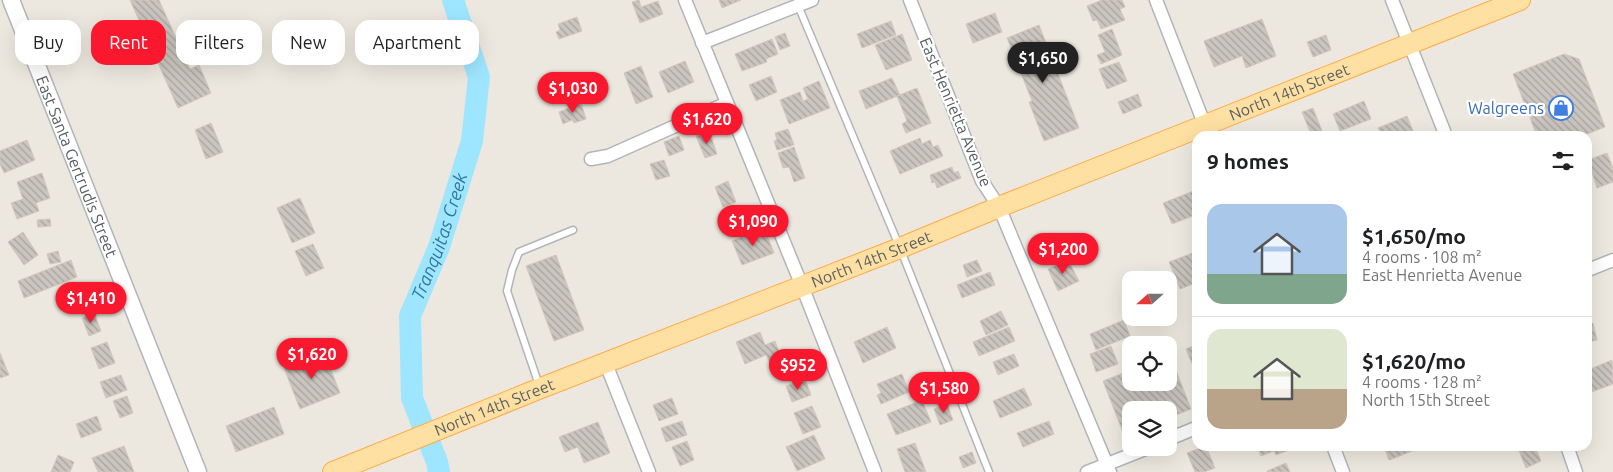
<!DOCTYPE html>
<html lang="en">
<head>
<meta charset="utf-8">
<style>
  :root { --surface:#fff; --page:#f6f6f6; --text:#202124; --muted:#757577; --line:#e0e0e0; --accent:#fa182f }
  body { margin:0; font-family:Ubuntu,sans-serif; background:var(--page); color:var(--text); height:100vh; display:flex; flex-direction:column; font-size:19px; white-space:nowrap }
  * { box-sizing:border-box; margin:0 }
  p { font-size:16px; color:var(--muted) }
  .icon { flex:none; width:28px; height:28px; fill:none; stroke:currentColor; stroke-width:2; stroke-linecap:round; stroke-linejoin:round }
  .map { position:relative; flex:1; overflow:hidden }
  .sheet { position:absolute; left:1192px; top:131px; width:400px; height:320px; display:flex; flex-direction:column; background:var(--surface); border-radius:15px; box-shadow:0 5px 20px #0002 }
  .sheet>* { flex:none }
  .banner { position:absolute; left:15px; top:20px; width:475px; height:45px; display:flex; gap:10px }
  .needle { width:32px; rotate:249deg }
  .buttons { position:absolute; left:1122px; top:271px; display:grid; gap:10px }
  .buttons a { display:grid; place-items:center; width:55px; height:55px; border-radius:10px; background:var(--surface); box-shadow:0 5px 20px #0002; font-size:25px }
  .price { position:absolute; translate:-50% -42px; padding:0 11px; border-radius:18px; background:var(--accent); color:#fff; font-size:16px; line-height:32px; filter:drop-shadow(0 1px 2px #0008) }
  .price::after { content:''; position:absolute; left:50%; top:30px; width:15px; height:11px; margin-left:-8px; background:inherit; clip-path:polygon(0 0,100% 0,50% 100%) }
  .price.active { background:#222; color:#fff }
  ul { padding:0; list-style:none }
  li { display:flex; align-items:center; gap:15px; height:125px; padding:0 15px }
  li+li { border-top:1px solid var(--line) }
  li span { display:grid; place-items:center; flex:none; width:140px; height:100px; border-radius:15px; color:#555 }
  li>.icon { margin-inline-start:auto }
  span .icon { width:60px; height:60px; fill:#fffc; stroke-width:1 }
  li b { font-size:21px }
  h2 { display:flex; justify-content:space-between; align-items:center; height:60px; padding:0 15px; font-size:21px }
  .pill { padding:0 18px; border-radius:15px; background:var(--surface); box-shadow:0 5px 20px #0002; font-size:18px; line-height:45px }
  .pill.active { background:var(--accent); color:#fff }
  .map>svg:first-child { display:block }
  .lines { fill:none; stroke-linecap:round; stroke-linejoin:round }
  .river { stroke:#9ee6ff; stroke-width:22 }
  .building { fill:url(#building-back-hatch); stroke:#d2c8bd }
  .service-casing { stroke:#b1b5b9; stroke-width:9 }
  .minor-casing { stroke:#b1b5b9; stroke-width:15 }
  .tertiary-casing { stroke:#b1b5b9; stroke-width:19 }
  .primary-casing { stroke:#ffab47; stroke-width:22 }
  .service { stroke:#fff; stroke-width:6 }
  .minor { stroke:#fff; stroke-width:12 }
  .tertiary { stroke:#fff; stroke-width:16 }
  .primary { stroke:#ffe0a3; stroke-width:20 }
  .labels { text-anchor:middle; stroke-width:4.5; stroke-linejoin:round; paint-order:stroke }
  .street-label { font-size:16px; fill:#585e62; stroke:#fff }
  .shop-label { font-size:16px; fill:#366cbe; stroke:#fff; text-anchor:end }
  .water-label { font-size:18px; font-style:italic; fill:#2c789f; stroke:#fff }
</style>
</head>
<body>
<div class="map">
<svg width="1613" height="472" viewBox="0 0 1613 472">
  <defs>
    <pattern id="building-back-hatch" width="6" height="6" patternUnits="userSpaceOnUse" patternTransform="scale(1.25)"><rect width="6" height="6" fill="#cac5be"/><path d="M-1 5l2 2M0 0l6 6M5-1l2 2" fill="none" stroke="#a7a39e"/></pattern>
  </defs>
  <rect width="100%" height="100%" fill="#ede8df"/>
  <g class="lines">
    <path class="river" id="s1" d="M439,472l-2,-10 -25,-64 -2,-82 29,-69 33,-106 7,-64 -26,-77"/>
  </g>
  <path class="building" d="M130,0h29l31,69 9,-4 12,28 -33,15z
    M639,0l2,7 17,-6 5,13 -23,9 -8,-21z
    M719,0h22l-19,8z
    M1102,0h20l3,7 -5,2 5,11 -24,9 -4,-9 -4,1 -6,-15z
    M995,13l7,19 -29,11 -7,-19z
    M577,17l5,14 -23,8 -3,-7 4,-2 -2,-6z
    M1262,19l14,37 -30,12 -4,-12 -28,11 -10,-26z
    M891,21l5,14 -34,13 -5,-14z
    M1039,25l40,103 -35,13 -15,-39 3,-1 -25,-63z
    M1112,29l10,26 -21,9 -4,-9 8,-3 -7,-17z
    M785,33l5,13 -10,4 -5,-13z
    M902,34l10,26 -26,10 -11,-25z
    M1326,35l5,15 -18,7 -6,-15z
    M772,39l6,15 -12,5 1,3 -25,9 -7,-17z
    M1564,54l15,5 26,68 -23,9h-45l-24,-62z
    M685,61l9,21 -26,11 -9,-21z
    M1119,62l8,19 -20,8 -8,-20z
    M641,66l12,31 -17,7 -12,-31z
    M771,76l6,16 -21,9 -7,-16z
    M892,78l8,17 -34,14 -7,-18z
    M819,81l11,27 -41,16 -9,-24 20,-8 3,9 5,-2 -5,-11z
    M917,88l14,35 -25,10 -4,-9 5,-3 -10,-25z
    M1138,94l4,12 -19,8 -5,-12z
    M1364,101l7,18 -31,12 -7,-17z
    M581,103l5,16 -12,4 -2,-3 -9,4 -4,-12z
    M1313,108l11,28h-25l11,-4 -8,-20z
    M1407,116l6,15 -11,5h-20l-4,-8z
    M211,123l12,29 -17,7 -11,-29z
    M788,129l6,16 -17,5 -3,-9 3,-1 -2,-7z
    M709,131l8,23 -12,4 -9,-22z
    M679,136l5,14 -15,6 -5,-14z
    M920,138l2,6 8,-4 3,7 5,-2 5,11 -43,18 -10,-23z
    M27,140l8,20 -31,13 -4,-9v-13z
    M794,147l11,31 -11,4 -5,-15 -6,1 -5,-15z
    M1607,153l6,15v14l-16,6 -9,-28z
    M664,160l6,16 -14,4 -6,-16z
    M952,167l2,6 4,-2 3,7 -24,10 -2,-6 -3,1 -2,-8z
    M42,173l8,25 -14,5 3,8 -22,8 -6,-16 12,-4 -6,-17z
    M728,181l8,21 -13,5 -8,-20z
    M1196,190l2,4v20l-26,10 -9,-21z
    M300,198l15,35 -23,10 -15,-35z
    M748,214l6,13 -15,7 -6,-14z
    M50,219l1,7 -13,1 -1,-7z
    M764,228l10,25 -32,12 -10,-24z
    M23,232l15,23 -14,10 -16,-23z
    M313,244l11,24 -18,8 -11,-25z
    M58,251l3,11 -11,2 -3,-10z
    M1198,251v31l-18,7 -11,-27z
    M556,255l28,75 -30,11 -28,-75z
    M71,260l6,17 -53,21 -6,-17z
    M977,260l5,11 -15,6 -4,-12z
    M1068,260l11,21 -21,10 -10,-22z
    M990,272l5,13 -33,13 -5,-13z
    M82,286l7,18 -23,8 -7,-17z
    M1001,311l7,14 -22,10 -6,-14z
    M94,313l7,18 -12,5 -7,-18z
    M1124,320l6,16 -34,14 -6,-16z
    M1593,323l4,17 -9,2v-18z
    M887,327l9,21 -33,15 -9,-21z
    M1009,327l6,14 -36,15 -6,-14z
    M760,332l5,13 10,-4 8,21 -11,5 -6,-12 -21,9 -9,-22z
    M107,342l8,21 -16,6 -8,-21z
    M1198,344v34l-12,-29z
    M1111,346l7,18 -22,8 -6,-18z
    M324,352l16,41 -40,16 -16,-41z
    M0,353l9,22 -9,3z
    M1014,354l5,12 -21,9 -5,-13z
    M1169,355h1l21,54 -22,9v-8h-38v22l-7,3 -21,-54 28,-11v12h38z
    M1612,360l1,24 -24,9 -1,-4v-19z
    M902,374l7,18 -28,12 -4,-9 4,-2 -4,-9z
    M121,375l6,15 -21,8 -6,-16z
    M805,379l6,16 -19,7 -6,-16z
    M1024,388l8,17 -32,13 -7,-17z
    M127,396l6,17 -13,5 -7,-17z
    M672,398l6,16 -19,7 -6,-16z
    M922,400l9,22 -35,13 -9,-21z
    M947,404l6,16 -13,5 -6,-16z
    M812,406l9,21 -18,7 -9,-21z
    M274,407l10,27 -48,18 -10,-26z
    M97,416l5,14 -21,8 -5,-14z
    M682,421l5,14 -21,7 -5,-14z
    M1049,421l5,13 -31,13 -6,-14z
    M598,422l12,31 -26,10 -6,-16 -13,5 -6,-15z
    M814,435l11,24 -28,12 -11,-24z
    M687,441l7,19 -14,6 -8,-19z
    M915,443l11,29h-21l-8,-23z
    M124,446l10,26h-36l-6,-14z
    M1206,446l9,22 -11,4h-9l-8,-19z
    M1257,446h33l1,3 -15,6 -2,-4 -13,5z
    M1384,446h29l2,4 -26,10z
    M1517,446h18l6,15 -15,7z
    M972,452l4,11 -13,5 -4,-11z
    M58,455l16,7 -4,10h-19z
    M1286,463l4,9h-23v-1z"/>
  <g class="lines">
    <defs>
      <path id="service" d="M797,3l103,245 89,224
        M539,385l-32,-94 5,-21 7,-18 54,-22"/>
      <path id="minor" d="M685,0l117,286 73,186
        M910,0l72,181 17,26 111,265
        M1156,0l53,136
        M1392,0l54,136
        M702,43l110,-43
        M591,159l17,-3 119,-53
        M1588,270l25,-10
        M606,364l43,108
        M1169,439l29,-12
        M1333,446l10,26
        M1567,446l9,26
        M1087,472l61,-24"/>
      <g id="tertiary">
        <path id="s2" d="M11,0l187,472"/>
      </g>
      <g id="primary">
        <path id="s3" d="M333,472l208,-84 359,-140 99,-41 521,-207"/>
      </g>
    </defs>
    <use href="#service" class="service-casing"/>
    <use href="#minor" class="minor-casing"/>
    <use href="#tertiary" class="tertiary-casing"/>
    <use href="#primary" class="primary-casing"/>
    <use href="#service" class="service"/>
    <use href="#minor" class="minor"/>
    <use href="#tertiary" class="tertiary"/>
    <use href="#primary" class="primary"/>
  </g>
  <defs>
    <symbol id="shop-ring" viewBox="-11 -11 22 22"><circle r="9.5" fill="#fff" stroke="#3f7fe0" stroke-width="1.5"/><path d="M-5-2.5h2.3a2.7 3.5 0 0 1 5.4 0H5L5.5 6h-11ZM-1.5-2.5h3a1.5 2.3 0 0 0-3 0Z" fill="#3f7fe0"/></symbol>
  </defs>
  <g fill-rule="evenodd">
    <use href="#shop-ring" x="1547" y="94" width="28" height="28"/>
  </g>
  <g class="labels">
    <g class="street-label">
      <text dy="6" stroke="none"><textPath href="#s3" startOffset="1029">North 14th Street</textPath></text>
      <text transform="translate(956 112) rotate(67)" y="6">East Henrietta Avenue</text>
      <text dy="6" stroke="none"><textPath href="#s2" startOffset="179">East Santa Gertrudis Street</textPath></text>
      <text dy="6" stroke="none"><textPath href="#s3" startOffset="579">North 14th Street</textPath></text>
      <text dy="6" stroke="none"><textPath href="#s3" startOffset="174">North 14th Street</textPath></text>
    </g>
    <g class="shop-label">
      <text x="1544" y="114">Walgreens</text>
    </g>
    <g class="water-label">
      <text dy="6" stroke="none"><textPath href="#s1" startOffset="246">Tranquitas Creek</textPath></text>
    </g>
  </g>
</svg>
<div class="buttons">
<a><svg class="needle" viewBox="-14 -14 28 28"><path d="M0-13l5 13h-10z" fill="#e53935"/><path d="M0 13l5-13h-10z" fill="#757577"/></svg></a>
<a><svg class="icon" aria-label="locate" viewBox="0 0 24 24"><circle cx="12" cy="12" r="6"/><path d="M12 2v4M12 18v4M2 12h4M18 12h4"/></svg></a>
<a><svg class="icon" aria-label="layers" viewBox="0 0 24 24"><path d="M12 4l9 5-9 5-9-5zM3 14l9 5 9-5"/></svg></a>
</div>
<b class="price active" style="left:1043px;top:84px">$1,650</b>
<b class="price" style="left:573px;top:114px">$1,030</b>
<b class="price" style="left:707px;top:145px">$1,620</b>
<b class="price" style="left:753px;top:247px">$1,090</b>
<b class="price" style="left:1063px;top:275px">$1,200</b>
<b class="price" style="left:91px;top:324px">$1,410</b>
<b class="price" style="left:312px;top:380px">$1,620</b>
<b class="price" style="left:798px;top:391px">$952</b>
<b class="price" style="left:944px;top:414px">$1,580</b>
<div class="banner">
<a class="pill">Buy</a>
<a class="pill active">Rent</a>
<a class="pill">Filters</a>
<a class="pill">New</a>
<a class="pill">Apartment</a>
</div>
<section class="sheet">
<h2>9 homes<svg class="icon" aria-label="filters" viewBox="0 0 24 24"><path d="M4 7h16M4 17h16"/><circle cx="9" cy="7" r="2"/><circle cx="15" cy="17" r="2"/></svg></h2>
<ul>
<li><span style="background:linear-gradient(#a9c7e8 70%,#7fa58c 0)"><svg class="icon" aria-label="home" viewBox="0 0 24 24"><path d="M3 11l9-7 9 7M6 9v11h12V9"/></svg></span><div><b>$1,650/mo</b><p>4 rooms · 108 m²</p><p>East Henrietta Avenue</p></div></li>
<li><span style="background:linear-gradient(#dfe7d0 60%,#b9a48a 0)"><svg class="icon" aria-label="home" viewBox="0 0 24 24"><path d="M3 11l9-7 9 7M6 9v11h12V9"/></svg></span><div><b>$1,620/mo</b><p>4 rooms · 128 m²</p><p>North 15th Street</p></div></li>
</ul>
</section>
</div>
</body>
</html>
